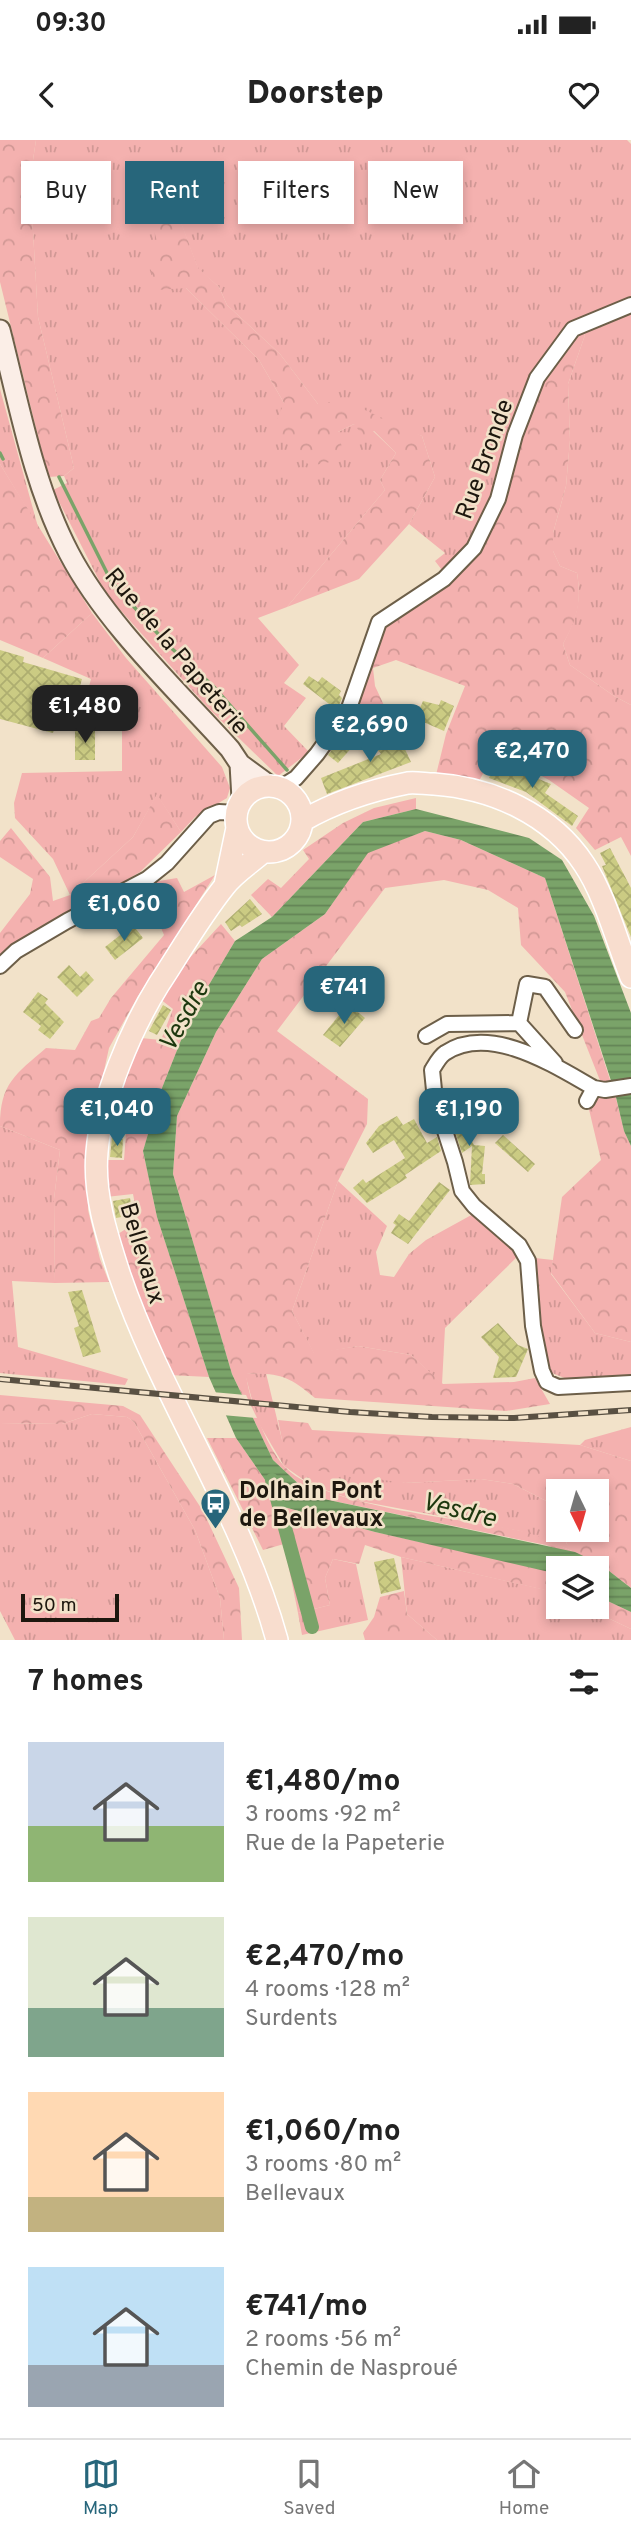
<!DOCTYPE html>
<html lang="en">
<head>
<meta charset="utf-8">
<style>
  :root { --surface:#fff; --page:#f2f2f2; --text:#222; --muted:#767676; --line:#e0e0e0; --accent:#27667b }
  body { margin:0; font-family:Overpass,sans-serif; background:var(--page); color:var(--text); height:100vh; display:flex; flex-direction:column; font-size:26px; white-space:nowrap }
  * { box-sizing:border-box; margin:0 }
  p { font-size:23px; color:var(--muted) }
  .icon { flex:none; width:38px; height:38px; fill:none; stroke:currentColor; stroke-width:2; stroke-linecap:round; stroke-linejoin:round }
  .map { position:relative; height:1500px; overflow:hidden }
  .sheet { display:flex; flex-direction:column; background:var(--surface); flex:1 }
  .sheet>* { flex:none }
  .banner { position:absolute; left:21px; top:21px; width:590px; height:63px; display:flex; gap:14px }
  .needle { width:46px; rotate:175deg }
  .controls { position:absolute; left:546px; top:1339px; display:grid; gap:14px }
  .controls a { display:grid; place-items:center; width:63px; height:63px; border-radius:0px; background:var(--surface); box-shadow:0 4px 10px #0003; font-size:35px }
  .scale { position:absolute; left:21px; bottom:18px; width:98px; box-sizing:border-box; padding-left:7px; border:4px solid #1d170e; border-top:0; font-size:19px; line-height:24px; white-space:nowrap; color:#1d170e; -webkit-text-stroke:5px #f2e2c9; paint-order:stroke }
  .price { position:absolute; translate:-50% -60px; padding:0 16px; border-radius:14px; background:var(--accent); color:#fff; font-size:23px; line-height:46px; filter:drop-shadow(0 2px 4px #0008) }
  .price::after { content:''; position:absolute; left:50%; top:42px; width:21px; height:16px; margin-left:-10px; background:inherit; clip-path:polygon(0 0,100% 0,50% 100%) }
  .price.selected { background:#222; color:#fff }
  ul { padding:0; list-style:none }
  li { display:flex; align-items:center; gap:21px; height:175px; padding:0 28px }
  li span { display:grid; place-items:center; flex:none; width:196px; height:140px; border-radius:0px; color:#555 }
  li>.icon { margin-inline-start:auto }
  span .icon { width:84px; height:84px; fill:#fffc; stroke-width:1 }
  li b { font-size:30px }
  h2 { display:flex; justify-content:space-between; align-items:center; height:84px; padding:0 28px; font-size:30px }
  .chip { padding:0 24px; border-radius:0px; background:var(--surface); box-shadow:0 4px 10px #0003; font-size:24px; line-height:63px }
  .chip.selected { background:var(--accent); color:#fff }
  .status { display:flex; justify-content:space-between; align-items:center; height:49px; padding:0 35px; background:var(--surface); direction:ltr }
  .status svg { height:19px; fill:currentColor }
  header { display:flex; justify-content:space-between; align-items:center; height:91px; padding:0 28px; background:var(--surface); font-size:32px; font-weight:800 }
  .tab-bar { display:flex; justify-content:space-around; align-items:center; height:98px; border-top:2px solid var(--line); background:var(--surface); font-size:19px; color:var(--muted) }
  .tab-bar a { display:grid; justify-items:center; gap:4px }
  .tab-bar .selected { color:var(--accent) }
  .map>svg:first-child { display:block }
  .grass { fill:url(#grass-tufts) }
  .forest { fill:url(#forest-crowns) }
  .water { fill:url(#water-rules) }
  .pier { fill:#f2e2c9 }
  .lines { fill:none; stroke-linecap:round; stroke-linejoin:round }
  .stream { stroke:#7aa369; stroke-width:3.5 }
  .canal { stroke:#7aa369; stroke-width:14 }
  .building { fill:url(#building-cross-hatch) }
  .street-casing { stroke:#6d5f49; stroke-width:18 }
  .secondary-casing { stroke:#6d5f49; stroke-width:23 }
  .primary-casing { stroke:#fff; stroke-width:24 }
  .street { stroke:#fff; stroke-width:14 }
  .secondary { stroke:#fbeee7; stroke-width:19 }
  .primary { stroke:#f8ddce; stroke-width:21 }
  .rail-casing { stroke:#595042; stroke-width:6 }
  .rail { stroke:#f2e2c9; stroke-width:3.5; stroke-dasharray:10; stroke-linecap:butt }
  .labels { text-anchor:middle; stroke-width:5; stroke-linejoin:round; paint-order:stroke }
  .street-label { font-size:24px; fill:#1d170e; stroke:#f2e2c9 }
  .poi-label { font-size:24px; font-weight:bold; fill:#1d170e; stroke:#f2e2c9; text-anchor:start }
  .water-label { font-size:26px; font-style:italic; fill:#1d380f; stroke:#f2e2c9 }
</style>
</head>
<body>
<div class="status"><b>09:30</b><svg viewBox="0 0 49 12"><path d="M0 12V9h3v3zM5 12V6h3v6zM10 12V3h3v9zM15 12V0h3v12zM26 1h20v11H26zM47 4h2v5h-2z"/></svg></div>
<header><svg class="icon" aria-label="back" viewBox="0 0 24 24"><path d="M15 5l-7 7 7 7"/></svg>Doorstep<svg class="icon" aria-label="heart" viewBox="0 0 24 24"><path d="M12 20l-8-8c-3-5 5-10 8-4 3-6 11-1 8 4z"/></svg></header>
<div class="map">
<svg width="631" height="1500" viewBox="0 0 631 1500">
  <defs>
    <pattern id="grass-tufts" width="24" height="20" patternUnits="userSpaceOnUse" patternTransform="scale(1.75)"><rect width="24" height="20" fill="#f4b1af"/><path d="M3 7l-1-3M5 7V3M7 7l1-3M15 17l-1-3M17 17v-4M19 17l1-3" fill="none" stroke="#d19895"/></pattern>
    <pattern id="forest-crowns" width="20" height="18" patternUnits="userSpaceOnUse" patternTransform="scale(1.75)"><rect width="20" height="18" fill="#f4b1af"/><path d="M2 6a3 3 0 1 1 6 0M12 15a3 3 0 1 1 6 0" fill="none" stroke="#d19895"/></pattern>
    <pattern id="water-rules" width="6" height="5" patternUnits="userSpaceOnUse" patternTransform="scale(1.75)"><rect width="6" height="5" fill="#7aa369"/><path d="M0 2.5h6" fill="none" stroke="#638455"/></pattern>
    <pattern id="building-cross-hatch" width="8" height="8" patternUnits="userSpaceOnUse" patternTransform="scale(1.75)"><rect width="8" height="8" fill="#cbcb83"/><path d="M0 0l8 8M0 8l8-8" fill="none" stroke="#aeae70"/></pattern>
  </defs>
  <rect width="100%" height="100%" fill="#f2e2c9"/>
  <path class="grass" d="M36,0h591l4,4v155l-64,27 -71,171 -36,60 -15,17 -10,-13 10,-8 -36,-29 26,-47 -13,-41 -104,-32 -38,-50 -53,-49 -8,-18 -21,-18 -40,-108 -21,7 49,120 73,72 25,43 54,29 16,-8 19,7 23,22 -16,27 5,10 -98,117 -29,11 41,47 -15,18 22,15 -22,28 25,26 -31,24 -70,-68 -102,-114 -53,-104 14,-7 -3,-7 10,-8 -36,-151 -8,-137z
    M631,168v397l-17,-9 -44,-31 -7,-21c13,-25 19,-41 14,-71l-17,-7 -7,-15v-18l13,-47 4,-46 -2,-56 17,-49 -4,-4z
    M0,249l38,138 -38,-63z
    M92,473l34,45 96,109 8,21 -3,10 -32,19 -14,15 -24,-37 -24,42 -63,58 -17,-36 -38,-41 -1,-15 8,-30 100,-2v-42l-43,-3 12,-47 -48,-21z
    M0,986l60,24 -6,49 1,84 -43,-2 6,66 110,32 -3,6 -125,-12z
    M338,1041l49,45 -11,26 4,23 14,2 15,-23 17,-14 49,-27 44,42 -74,73 -3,56 -31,-29 -53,-9 -44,8 -22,-43z
    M535,1118l18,2 -2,14 44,59 36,9v35l-64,2 -15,-6 -9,-16 -8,-55z
    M266,1233l16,67 123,43 76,-4 32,5 45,23v23h15l-7,13 9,9 -55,-21 -166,-31 -43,-15 -27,-19 -26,-44 -13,-48z
    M92,1274l35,3 7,5 61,108 25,68 4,42h-209l-15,-29v-188l62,1z
    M631,1287v34l-51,-16 5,-5z
    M401,1417l154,35 3,1v13l27,1 46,22v11h-194l-30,-26z
    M333,1419l23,5 12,56 -66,15 -4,-22 32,-8 -5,-27z"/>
  <path class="forest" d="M0,0h36l-6,40 8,137 36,151 -10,8 -16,1 -48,-195z
    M158,20l40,108 21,19 8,18 53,49 38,50 25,-4 79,36 13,41 -26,47 -50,55 -72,28 98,-117 -5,-10 16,-27 -22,-22 -11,5 -9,-12 -16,8 7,27 -35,7 -37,-37 11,-26 -25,-43 -73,-72 -29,2 -12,-39 13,-6 -21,-77z
    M581,191l4,4 -17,49 2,56 -4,46 -13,47v18l7,15 17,7c5,30 0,46 -14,71l7,21 44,31 17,9v151l-10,-19 -26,13 -19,-22 13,-20 -40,-28 -54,-29 -17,32 -42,-8 10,-41 19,-48 -69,-26 -23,8 2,18 14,30 -7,12 -32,-14 31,-89 61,-36 39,-45 25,-56 32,-99 18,-32z
    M0,324l92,149 -49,45 -43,-18z
    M157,654l24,38 -41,40 -124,74 -16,14v-27l30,-39 3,-15 -33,-22v-16l11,-13 39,49 3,24 17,-6 63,-58z
    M416,658v11l-53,13 -91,95 -21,-22 17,-16 13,9 28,-29 -6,-9 40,-27 31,-15z
    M425,691l36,9 84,38 67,208 -11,-3 -36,-91 -44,-47 -3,-37 -30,-18 -44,-10 -59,8 -108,143 91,68 -1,25 -29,57 -46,130 22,42 44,-7 53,9 32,29 71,-2 21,-4 15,26 -44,7 -191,-13c-27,-22 -34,-25 -69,-24 3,26 20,72 38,92 37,41 177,52 233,64 19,4 38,14 55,21l-6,-8 7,-13h24v-39h-39v16l-45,-23 -32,-5 -76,4 -99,-14 -13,-13 -11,-16 -4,-20 30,3 4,7 268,15 51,16v127l-31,-24 -54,-19 -227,-47 -15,-9 -31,-29 -41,-86 -59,-200 4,-58 39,-84 46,-73 63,-45 43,-62z
    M215,735l-77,121 -29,52 -11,50 -8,54 -2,58 12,49 9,23 -54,1 -1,-84 6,-49 -60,-24c0,-43 16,-52 46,-78l29,2 16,-29 8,-3 12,-20 53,-63 -7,-17 -18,6 -16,-20 30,-22 24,-4 7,14z
    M221,784l14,17 -44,74 -31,78 -17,58 14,66 52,160 -40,-2 -25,-53 -26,-88 20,-13 -5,-27 -27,3 -5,-37h23l2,-27 -19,-4 24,-92 30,3 12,-31 -13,-10 25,-36z
    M614,950l10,41 7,15v196l-36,-9 -44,-60 11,-76 39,-37 -14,-59z
    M0,1255l123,11 17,9 63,96 36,77 3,52h-18l-4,-42 -25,-68 -61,-108 -7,-5 -35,-3 -30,10 -62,-1z
    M207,1298h29l48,69 91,25 181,40 2,2v19l-157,-36 -36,-12 -6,19 -26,-5 -8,19 5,27 -32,8 -14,-69 -21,6z
    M404,1451l3,23 30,26h-72l-2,-7 11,-16 6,-20z
    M597,1456l34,16v17l-46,-22 12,-1z"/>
  <path class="water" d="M416,669l113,29 33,22 32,56 37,97v133l-7,-15 -9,-38 -70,-215 -84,-38 -36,-9 -57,22 -43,61 -63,45 -46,73 -39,84 -4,58 59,200 41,86 31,29 15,9 256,54 25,12 31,24v24l-34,-16v-28h-39v6l-183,-42 -91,-25 -48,-69 -27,-61 -52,-160 -14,-66 17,-58 31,-78 44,-74 37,-24 91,-95z"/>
  <path class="pier" d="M212,1252l34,3 11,23 -35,-3z"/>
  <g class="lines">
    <path class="stream" d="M0,313l3,6
      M59,337l52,104 57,64 45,41 74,84"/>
    <path class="canal" d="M272,1340l40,147"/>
  </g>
  <path class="building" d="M0,510l24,7 -1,5 59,17 -13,49 -13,-4 -3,9 -53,-14z
    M309,536l9,6 4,-5 19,14 -2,4 3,3 -5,12 -34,-26z
    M441,560l13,6 -10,25 -23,-10 2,-4 -6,-2 6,-14 16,4z
    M350,585l12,11 -24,27 -10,-8z
    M386,589l13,18 4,-2 8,17 -84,32 -6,-16 60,-24 -11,-14z
    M95,590v30h-20v-29z
    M496,622l55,22 -6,9 33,23 -6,10 -46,-34 -37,-14z
    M610,708l21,40v49l-29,-71 4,-1 -6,-12z
    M250,759l12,15 -20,13 -2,-2 -9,6 -6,-9z
    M133,785l10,13 -28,22 -10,-13z
    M69,825l11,12 6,-6 8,9 -17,17 -20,-20z
    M38,852l10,7 -3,4 19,19 -14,17 -12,-9 3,-4 -18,-14z
    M348,864l17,14 -25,29 -17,-12z
    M163,865l8,5 -14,25 -8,-4z
    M459,968l3,14 12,23 11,1 -3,28h3v10l-15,1 2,-39 -10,7 -14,-43z
    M397,976l6,9 11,-6 13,24 10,-6 4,14 -36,24 2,3 -40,25 -14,-15 10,-9 3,4 39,-25 -11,-18 -21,13 -7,-10 13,-17z
    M503,995l32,29 -7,8 -33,-29z
    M112,998l11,1 -1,19 -12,-1z
    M439,1042l11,8 -42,54 -17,-11 5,-8 -3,-2 6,-9 10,7z
    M130,1058l3,17 -17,3 -3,-17z
    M82,1150l19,62 -18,5 -9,-29 5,-2 -11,-34z
    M498,1183l20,22 10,4 -12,28 -23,1 6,-21 -18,-20z
    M394,1418l7,31 -20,5 -7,-32z"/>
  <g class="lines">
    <defs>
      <path id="street" d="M280,648l16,-10 21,-24 31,-43 31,-89 65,-43 30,-31 24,-49 17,-64 22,-57 36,-49 58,-24
        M0,826l16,-15 51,-30 80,-42 20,-16 42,-47 10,-4 18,1
        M426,896l21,-12 72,-1
        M555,923l-36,-40 8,-39 18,3 30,43
        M631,946l-26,4 -11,-2c-39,-22 -104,-65 -149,-35 -5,3 -10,12 -13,17l3,30 20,62 7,29 12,15 45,39 9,16 5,65 9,45 5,11 11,5 73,-4
        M587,961l7,-13"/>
      <path id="secondary" d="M0,190c19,74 33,154 69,223 37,71 107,136 161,196l10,15 30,22
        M240,624l2,35"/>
      <path id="primary" d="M236 679a33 33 0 1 1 66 0a33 33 0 1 1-66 0Z
        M302,681c31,-18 70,-31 106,-38 8,-1 18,1 26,1 58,4 117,30 150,80 21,31 33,78 47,113
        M263,712c-12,11 -29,21 -39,35 -24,30 -44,65 -65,97 -28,45 -58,115 -62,168 -4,42 10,84 23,124 43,125 122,236 157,364
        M225,745l12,-57"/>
    </defs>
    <use href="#street" class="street-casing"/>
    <use href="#secondary" class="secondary-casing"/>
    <use href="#primary" class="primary-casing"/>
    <use href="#street" class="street"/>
    <use href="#secondary" class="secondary"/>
    <use href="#primary" class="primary"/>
    <defs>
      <path id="rail" d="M0,1239l350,33 82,5 82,1 117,-8"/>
    </defs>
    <use href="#rail" class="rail-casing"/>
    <use href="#rail" class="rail"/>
  </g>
  <defs>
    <symbol id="bus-pin" viewBox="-11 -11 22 30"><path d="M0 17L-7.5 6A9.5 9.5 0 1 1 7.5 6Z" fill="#27667b" stroke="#f2e2c9"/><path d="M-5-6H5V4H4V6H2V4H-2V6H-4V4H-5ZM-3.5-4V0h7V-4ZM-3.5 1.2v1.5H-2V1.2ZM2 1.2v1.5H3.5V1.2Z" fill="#fff"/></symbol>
  </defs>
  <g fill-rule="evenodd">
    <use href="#bus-pin" x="198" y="1346" width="35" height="47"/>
  </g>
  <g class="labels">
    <g class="street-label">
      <text transform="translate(484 319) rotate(-70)" y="8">Rue Bronde</text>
      <text transform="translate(177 511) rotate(50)" y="8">Rue de la Papeterie</text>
      <text transform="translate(143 1113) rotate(73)" y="8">Bellevaux</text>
    </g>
    <g class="poi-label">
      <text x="239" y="1358">Dolhain Pont<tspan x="239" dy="28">de Bellevaux</tspan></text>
    </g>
    <g class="water-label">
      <text transform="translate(183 876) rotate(-61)" y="9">Vesdre</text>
      <text transform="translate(459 1369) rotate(14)" y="9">Vesdre</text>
    </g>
  </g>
</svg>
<div class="controls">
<a><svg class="needle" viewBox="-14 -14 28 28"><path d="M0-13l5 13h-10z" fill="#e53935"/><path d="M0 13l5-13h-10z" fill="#767676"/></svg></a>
<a><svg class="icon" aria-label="layers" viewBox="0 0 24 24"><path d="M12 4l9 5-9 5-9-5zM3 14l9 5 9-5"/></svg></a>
</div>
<div class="scale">50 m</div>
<b class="price selected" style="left:85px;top:605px">€1,480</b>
<b class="price" style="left:370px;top:624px">€2,690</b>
<b class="price" style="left:532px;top:650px">€2,470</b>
<b class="price" style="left:124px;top:803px">€1,060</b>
<b class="price" style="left:344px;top:886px">€741</b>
<b class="price" style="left:117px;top:1008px">€1,040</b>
<b class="price" style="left:469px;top:1008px">€1,190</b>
<div class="banner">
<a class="chip">Buy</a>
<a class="chip selected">Rent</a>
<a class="chip">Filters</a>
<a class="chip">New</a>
</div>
</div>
<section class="sheet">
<h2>7 homes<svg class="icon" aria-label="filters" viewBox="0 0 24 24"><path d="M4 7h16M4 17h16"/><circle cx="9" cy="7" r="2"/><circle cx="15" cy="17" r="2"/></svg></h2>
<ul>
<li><span style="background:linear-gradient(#c9d6e8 60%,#8fb573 0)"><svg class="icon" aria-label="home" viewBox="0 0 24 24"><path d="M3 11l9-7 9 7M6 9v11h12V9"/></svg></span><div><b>€1,480/mo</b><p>3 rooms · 92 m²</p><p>Rue de la Papeterie</p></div></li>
<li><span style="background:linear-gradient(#dfe7d0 65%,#7fa58c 0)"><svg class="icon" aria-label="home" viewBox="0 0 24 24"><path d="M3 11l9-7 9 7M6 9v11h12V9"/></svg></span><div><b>€2,470/mo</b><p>4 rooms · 128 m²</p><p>Surdents</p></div></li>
<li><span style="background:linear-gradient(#ffd9b3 75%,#c2b280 0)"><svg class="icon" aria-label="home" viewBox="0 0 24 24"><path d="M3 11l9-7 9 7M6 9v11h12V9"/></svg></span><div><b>€1,060/mo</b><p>3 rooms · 80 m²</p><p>Bellevaux</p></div></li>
<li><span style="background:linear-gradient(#bfe0f5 70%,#9aa5b1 0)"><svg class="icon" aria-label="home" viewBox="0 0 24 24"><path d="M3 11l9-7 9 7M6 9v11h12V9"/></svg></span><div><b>€741/mo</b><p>2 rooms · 56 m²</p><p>Chemin de Nasproué</p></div></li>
</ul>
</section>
<nav class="tab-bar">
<a class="selected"><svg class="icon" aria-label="map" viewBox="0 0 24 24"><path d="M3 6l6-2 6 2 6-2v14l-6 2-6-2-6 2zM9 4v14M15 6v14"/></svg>Map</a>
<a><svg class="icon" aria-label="saved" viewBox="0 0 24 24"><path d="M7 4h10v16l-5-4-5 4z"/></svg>Saved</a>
<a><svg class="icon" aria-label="home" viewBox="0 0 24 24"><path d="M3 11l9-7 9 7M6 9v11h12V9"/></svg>Home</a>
</nav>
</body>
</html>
